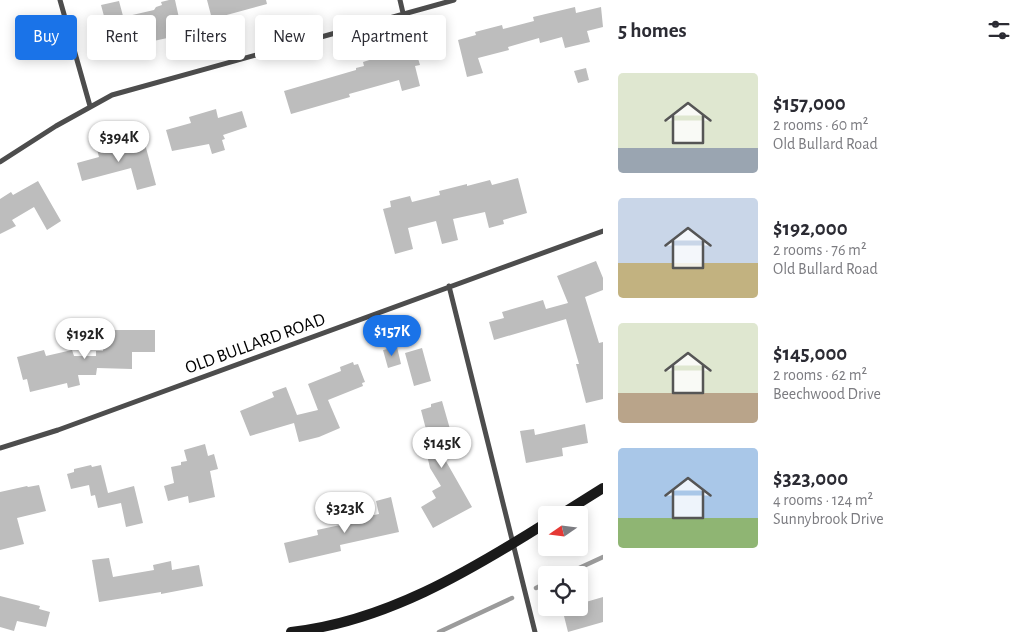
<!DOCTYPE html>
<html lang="en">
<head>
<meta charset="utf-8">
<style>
  :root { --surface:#fff; --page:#f7f7f7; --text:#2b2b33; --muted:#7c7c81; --accent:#1a73e8 }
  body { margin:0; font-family:"Alegreya Sans",sans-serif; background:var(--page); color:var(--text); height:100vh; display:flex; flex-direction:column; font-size:19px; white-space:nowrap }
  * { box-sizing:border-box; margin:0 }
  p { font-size:16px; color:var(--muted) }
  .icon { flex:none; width:28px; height:28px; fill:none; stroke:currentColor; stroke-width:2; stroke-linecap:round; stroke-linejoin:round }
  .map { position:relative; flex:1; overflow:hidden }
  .panel { display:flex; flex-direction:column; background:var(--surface); width:425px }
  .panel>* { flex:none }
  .top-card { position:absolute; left:15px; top:15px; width:475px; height:45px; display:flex; gap:10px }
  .needle { width:32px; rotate:256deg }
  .buttons { position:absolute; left:538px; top:506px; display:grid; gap:10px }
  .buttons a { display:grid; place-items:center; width:50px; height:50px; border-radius:5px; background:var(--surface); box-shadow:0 2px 12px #0003; font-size:25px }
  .price { position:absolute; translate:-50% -42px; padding:0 11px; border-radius:18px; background:#fff; color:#222; font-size:16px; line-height:32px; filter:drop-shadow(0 1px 2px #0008) }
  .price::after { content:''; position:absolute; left:50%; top:30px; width:15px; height:11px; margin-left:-8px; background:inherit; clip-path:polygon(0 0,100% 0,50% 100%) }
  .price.on { background:var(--accent); color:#fff }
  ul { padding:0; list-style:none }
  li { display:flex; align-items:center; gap:15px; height:125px; padding:0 15px }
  li span { display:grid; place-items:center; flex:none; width:140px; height:100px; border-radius:5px; color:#555 }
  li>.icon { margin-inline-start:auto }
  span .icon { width:60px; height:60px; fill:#fffc; stroke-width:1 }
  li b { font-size:21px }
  h2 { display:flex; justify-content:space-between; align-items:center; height:60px; padding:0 15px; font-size:21px }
  .chip { padding:0 18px; border-radius:5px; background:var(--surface); box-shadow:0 2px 12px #0003; font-size:18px; line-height:45px }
  .chip.on { background:var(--accent); color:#fff }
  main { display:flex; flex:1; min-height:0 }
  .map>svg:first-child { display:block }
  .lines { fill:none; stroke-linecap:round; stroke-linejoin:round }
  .stream { stroke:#9b9b9b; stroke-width:4.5 }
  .building { fill:#bdbdbd }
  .minor { stroke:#4d4d4d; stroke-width:5 }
  .secondary { stroke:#1a1a1a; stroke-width:10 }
  .labels { text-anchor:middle; stroke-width:4; stroke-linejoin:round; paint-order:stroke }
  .street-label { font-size:18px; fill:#000; stroke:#fff }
</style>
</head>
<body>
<main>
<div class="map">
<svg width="603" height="632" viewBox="0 0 603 632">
  <rect width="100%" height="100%" fill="#fff"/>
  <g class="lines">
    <path class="stream" d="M564,575l39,-18
      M536,588l10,-5
      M439,632l73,-34"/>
  </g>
  <path class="building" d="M169,0h6l6,27 -11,2 2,8 -37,8 -1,-6 -23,3 -10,-37 18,-4 4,15h5l26,-6 2,-3 6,-2 -1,-3z
    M207,0h59l1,4 -55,15z
    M575,7l1,6 25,-6 2,20 -16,4 3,11 -25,6 -3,-11 -22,6 -1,-5 -31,9 1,3 -31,8 5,15 -16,4 -9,-37 18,-5 -1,-3 27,-7 1,4 31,-8 -1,-4z
    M412,50l1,6 4,-1 3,10 -5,1 5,20 -18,5 -3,-11 -50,14 1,3 -59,17 -7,-23 72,-21v-2l8,-2 -1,-4 19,-6v3z
    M586,68l3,12 -11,3 -4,-12z
    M216,109l2,9 24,-7 5,16 -24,8 2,4 -3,1 3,10 -13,4 -3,-10 -37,7 -6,-21 25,-7 -2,-6z
    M118,136l4,14 23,-6 11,41 -19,5 -6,-22 -49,13 -5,-18 22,-6 -4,-15z
    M518,178l9,35 -24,7 1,4 -15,4 -4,-16 -32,7 5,21 -16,4 -6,-23 -28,7 5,21 -18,5 -12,-45 8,-2 -1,-6 20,-5 2,6 28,-7 -1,-4 28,-7v2l23,-6 2,5z
    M38,181l23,40 -14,9 -13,-23 -22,13 4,6 -16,8v-35l11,-7 2,3z
    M596,261l7,17v12l-18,7 14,46 4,-1v57l-17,4 -10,-39h3l-13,-45 -72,21 -5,-18 15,-4 -2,-6 41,-12 3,9 22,-6 -11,-27z
    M104,330h51v22h-23v17l-35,-1 -1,7h-18l2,10 -12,3 -1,-5 -37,9 -3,-13 -4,1 -6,-23 27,-7 2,6 26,-6 2,6h22v-5h7z
    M397,347l4,17 -13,4 -5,-18z
    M422,348l9,33 -17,5 -9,-33z
    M353,362l1,3 4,-1 7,18 -3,1 1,3 -35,14 12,28 -21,9 -20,5 -5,-19 -44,13 -10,-25 34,-14 -2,-5 14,-5 11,28 21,-5 -10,-26 33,-13 -1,-4z
    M442,401l10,35h-3l4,18 -10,2 29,51 -39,21 -12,-21 15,-9 -4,-7 9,-5 -11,-18 -6,-26 5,-1 -8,-31 10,-3v-3z
    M585,424l3,19 -26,5 1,8 -37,7 -6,-32 14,-2 1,6z
    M205,444l3,12 6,-2 4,15 -8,2 5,26 -26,6 -1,-7 -20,5 -4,-15 10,-3 -3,-16 10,-2v-3l6,-1 -3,-11z
    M91,465l1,2 9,-2 7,28 26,-7 9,37 -17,4 -5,-24 -23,5 -3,-13 -4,1 -2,-11 -18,4 -4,-15 7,-2v-3z
    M39,485l7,26 -29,7 7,26 -24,6v-58l27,-6 1,1z
    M391,497l8,35 -59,13 1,6 -52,12 -5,-20 34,-8 -1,-5 28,-6 -1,-3 35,-7 -3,-13z
    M109,558l4,19 41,-7 -1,-5 18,-4 1,9 27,-5 4,21 -42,8v-2l-62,10 -7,-42z
    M0,596l40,10 -1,3 11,3 -4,15 -29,-6 -3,10 -14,-4z
    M603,597v25l-35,10 -4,-16 8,-2 -2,-6h9v-4z"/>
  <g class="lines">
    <path class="minor" d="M60,0l30,106
      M400,0l3,13
      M0,162l56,-36 56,-31 342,-95
      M449,286l86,346
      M0,448l58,-18 545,-199"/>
    <path class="secondary" d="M560,515l43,-27
      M291,632c93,-10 177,-60 255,-109"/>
  </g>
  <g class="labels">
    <g class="street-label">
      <text transform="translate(255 343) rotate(-20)" y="6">OLD BULLARD ROAD</text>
    </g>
  </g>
</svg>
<div class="buttons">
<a><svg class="needle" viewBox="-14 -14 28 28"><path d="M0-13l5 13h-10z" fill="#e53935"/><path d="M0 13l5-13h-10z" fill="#7c7c81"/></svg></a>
<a><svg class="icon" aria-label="locate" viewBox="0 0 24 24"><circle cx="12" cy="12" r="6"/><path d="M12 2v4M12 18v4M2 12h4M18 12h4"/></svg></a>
</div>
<b class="price" style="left:119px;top:163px">$394K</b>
<b class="price on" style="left:392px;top:357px">$157K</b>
<b class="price" style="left:85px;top:360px">$192K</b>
<b class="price" style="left:442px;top:469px">$145K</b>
<b class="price" style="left:345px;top:534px">$323K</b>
<div class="top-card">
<a class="chip on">Buy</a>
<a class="chip">Rent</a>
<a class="chip">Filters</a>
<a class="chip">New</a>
<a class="chip">Apartment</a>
</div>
</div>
<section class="panel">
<h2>5 homes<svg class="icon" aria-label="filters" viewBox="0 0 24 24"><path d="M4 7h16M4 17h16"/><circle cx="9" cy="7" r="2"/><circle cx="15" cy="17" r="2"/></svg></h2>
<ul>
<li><span style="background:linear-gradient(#dfe7d0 75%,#9aa5b1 0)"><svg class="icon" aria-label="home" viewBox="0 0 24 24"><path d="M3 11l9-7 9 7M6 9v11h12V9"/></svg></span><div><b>$157,000</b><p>2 rooms · 60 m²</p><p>Old Bullard Road</p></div></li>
<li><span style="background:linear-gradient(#c9d6e8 65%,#c2b280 0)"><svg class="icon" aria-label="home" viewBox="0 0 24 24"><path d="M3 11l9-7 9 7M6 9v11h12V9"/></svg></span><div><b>$192,000</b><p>2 rooms · 76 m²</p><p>Old Bullard Road</p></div></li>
<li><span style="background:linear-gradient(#dfe7d0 70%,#b9a48a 0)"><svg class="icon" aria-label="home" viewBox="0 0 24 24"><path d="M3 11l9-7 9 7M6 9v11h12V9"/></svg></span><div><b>$145,000</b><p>2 rooms · 62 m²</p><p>Beechwood Drive</p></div></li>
<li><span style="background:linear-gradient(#a9c7e8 70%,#8fb573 0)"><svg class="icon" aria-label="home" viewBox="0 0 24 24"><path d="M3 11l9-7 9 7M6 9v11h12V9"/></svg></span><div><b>$323,000</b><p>4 rooms · 124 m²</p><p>Sunnybrook Drive</p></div></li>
</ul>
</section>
</main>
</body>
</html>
